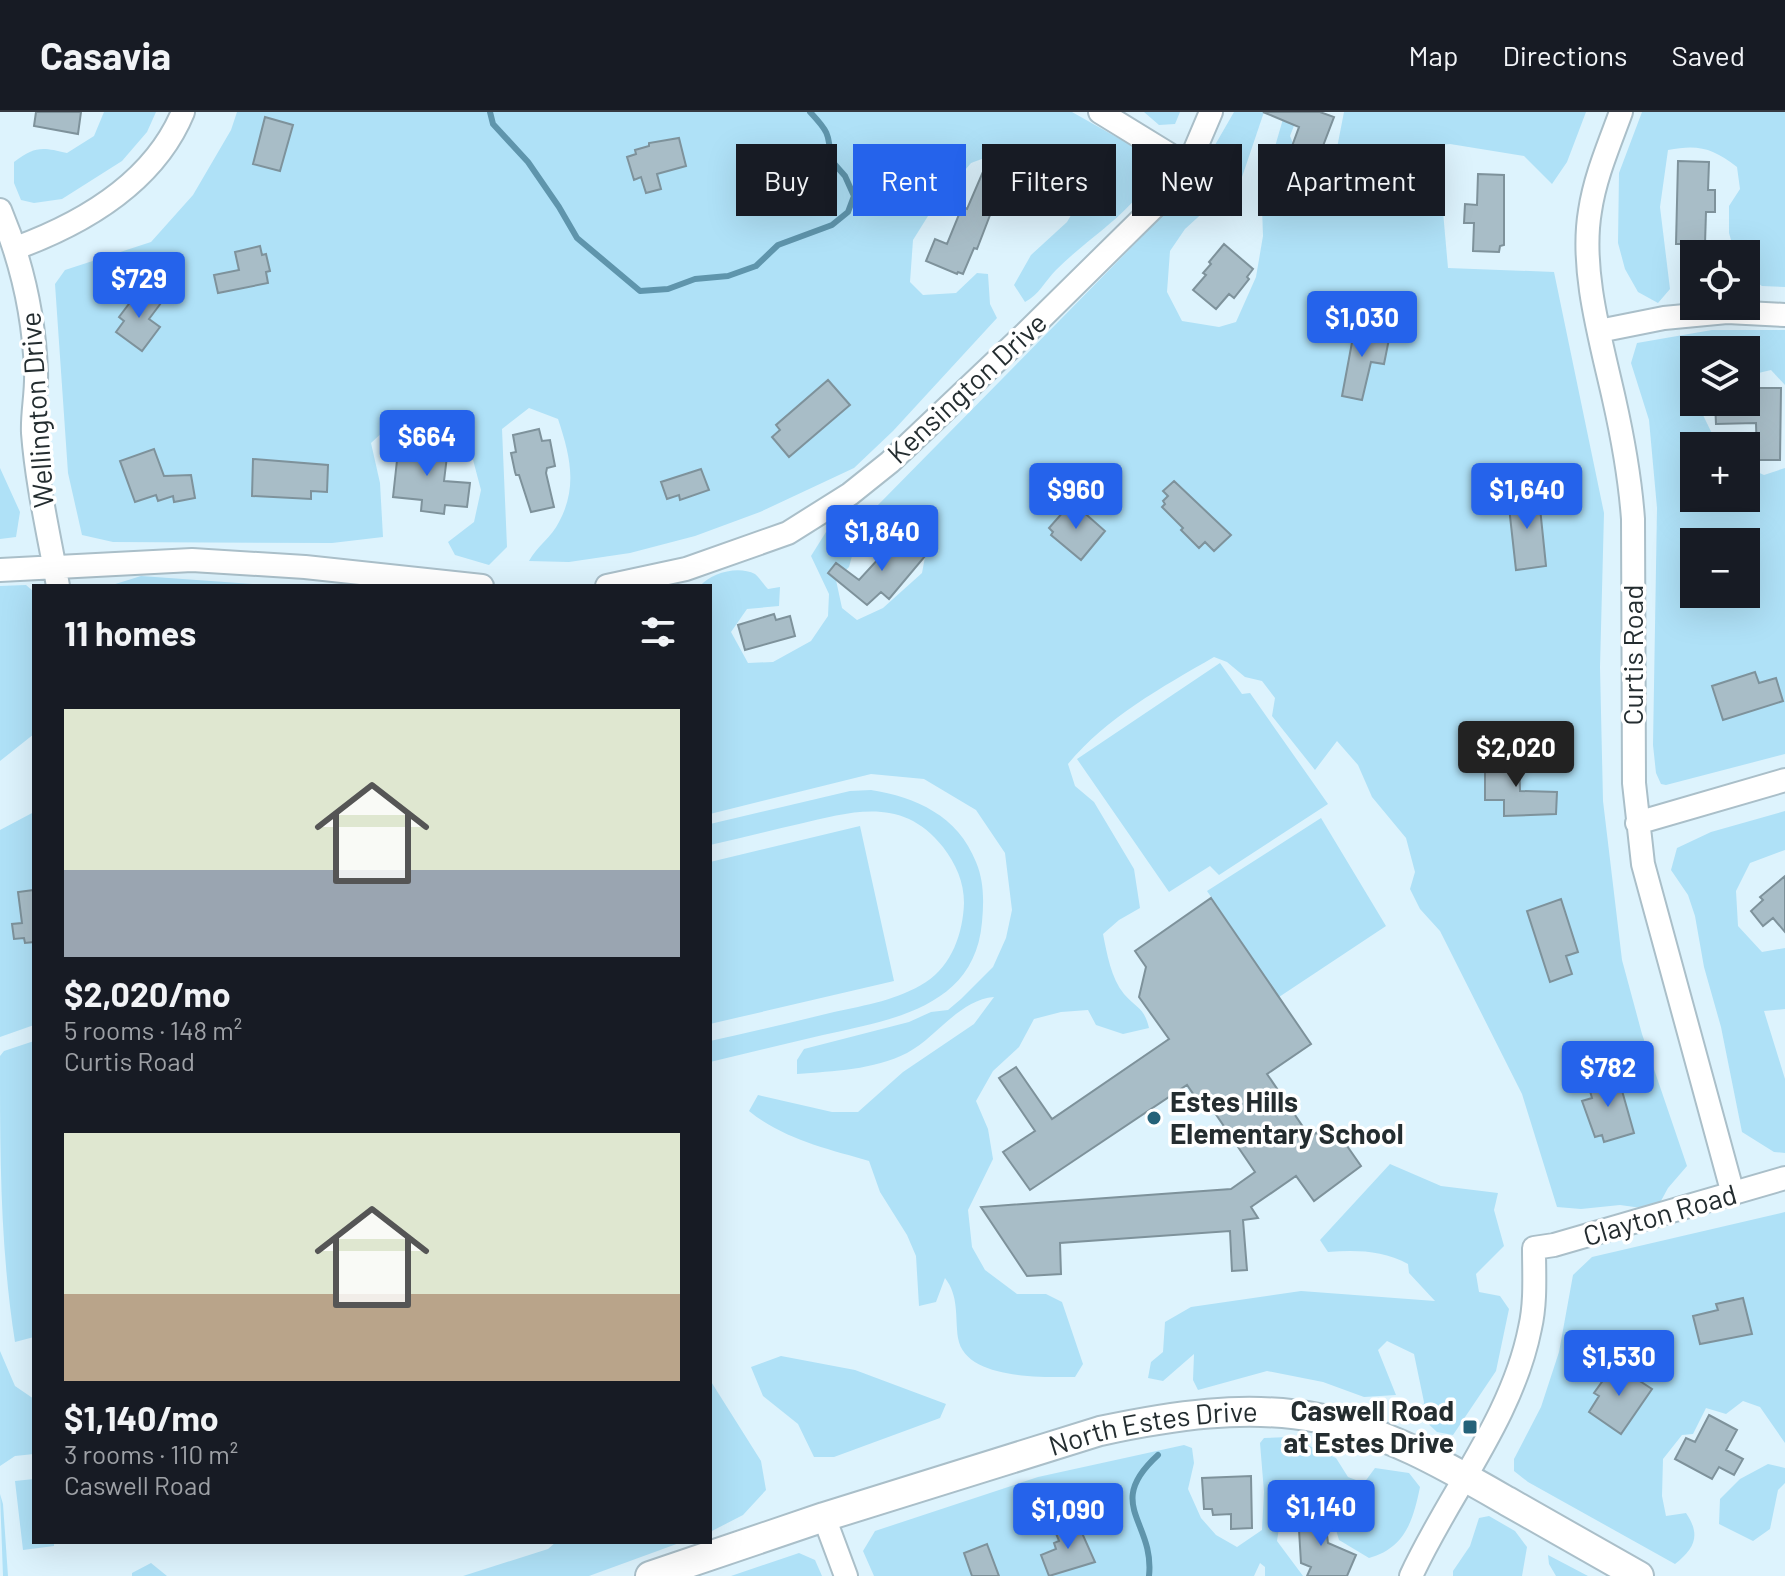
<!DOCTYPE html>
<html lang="en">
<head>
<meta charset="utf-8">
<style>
  :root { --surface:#171b24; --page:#242831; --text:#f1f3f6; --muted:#9ea1a6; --line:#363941; --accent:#2563eb }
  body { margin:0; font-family:Barlow,sans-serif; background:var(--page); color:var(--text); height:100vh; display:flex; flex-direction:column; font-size:30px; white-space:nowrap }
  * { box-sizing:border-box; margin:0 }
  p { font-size:26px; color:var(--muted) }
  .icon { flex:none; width:44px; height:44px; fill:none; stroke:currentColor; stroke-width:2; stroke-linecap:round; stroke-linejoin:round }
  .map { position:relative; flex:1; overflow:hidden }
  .details { position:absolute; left:32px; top:472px; width:680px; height:960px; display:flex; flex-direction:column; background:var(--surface); border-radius:0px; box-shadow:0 8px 32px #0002 }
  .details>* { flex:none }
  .banner { position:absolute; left:736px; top:32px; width:760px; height:72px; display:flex; gap:16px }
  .controls { position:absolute; left:1680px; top:128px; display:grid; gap:16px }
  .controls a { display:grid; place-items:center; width:80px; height:80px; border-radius:0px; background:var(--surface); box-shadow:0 8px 32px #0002; font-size:40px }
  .price { position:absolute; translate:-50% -68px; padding:0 18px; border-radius:8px; background:var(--accent); color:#fff; font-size:26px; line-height:52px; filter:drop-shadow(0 2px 4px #0008) }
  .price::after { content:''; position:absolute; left:50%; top:48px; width:24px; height:18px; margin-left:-12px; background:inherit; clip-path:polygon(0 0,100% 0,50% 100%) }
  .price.current { background:#222; color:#fff }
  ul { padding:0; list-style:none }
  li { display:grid; align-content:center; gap:16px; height:424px; padding:0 32px }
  li span { display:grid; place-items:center; height:248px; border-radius:0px; color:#555 }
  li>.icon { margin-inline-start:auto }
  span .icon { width:144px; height:144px; fill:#fffc; stroke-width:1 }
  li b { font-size:34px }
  h2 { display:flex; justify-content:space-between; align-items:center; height:96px; padding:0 32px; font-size:34px }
  .pill { padding:0 28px; border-radius:0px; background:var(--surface); box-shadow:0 8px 32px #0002; font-size:28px; line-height:72px }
  .pill.current { background:var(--accent); color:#fff }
  header { display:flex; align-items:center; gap:48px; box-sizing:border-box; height:112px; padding:0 40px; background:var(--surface); border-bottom:2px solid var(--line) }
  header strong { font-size:38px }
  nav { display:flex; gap:44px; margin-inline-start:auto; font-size:28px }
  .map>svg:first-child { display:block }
  .green { fill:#afe1f7; fill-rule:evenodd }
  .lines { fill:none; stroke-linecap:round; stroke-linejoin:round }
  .stream { stroke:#5f95ac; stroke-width:6 }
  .building { fill:#a8bdc7; stroke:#7e929b; stroke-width:2 }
  .minor-casing { stroke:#aabfc9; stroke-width:26 }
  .major-casing { stroke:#aabfc9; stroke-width:32 }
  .minor { stroke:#fff; stroke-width:22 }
  .major { stroke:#fff; stroke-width:28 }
  .poi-dot { fill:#256279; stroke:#fff; stroke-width:3 }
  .labels { text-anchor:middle; stroke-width:7; stroke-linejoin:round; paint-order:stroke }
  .street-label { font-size:28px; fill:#242d30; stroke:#fff }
  .poi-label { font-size:28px; font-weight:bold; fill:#242d30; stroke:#fff; text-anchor:start }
</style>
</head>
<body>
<header>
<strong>Casavia</strong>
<nav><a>Map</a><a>Directions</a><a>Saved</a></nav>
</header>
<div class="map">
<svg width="1785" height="1464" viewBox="0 0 1785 1464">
  <rect width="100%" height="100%" fill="#ddf3fd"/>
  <path class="green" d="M104,0h52l-9,20 -25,29 -60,38 -28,4 -13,-3 -7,-17v-21c21,-16 28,-15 53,-9l27,-17z
    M237,0h835l78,44 5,16c-28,46 -64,63 -99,98 -11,11 -17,25 -31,32l-11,-17 17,-30 36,-33 10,-17 -14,-11 -29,-41 -28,-3 -35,13 -38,45 -20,32 -3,42 13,13 33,-2 21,-20 11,1 2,30 7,14 -104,113 -39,37 -94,44 -65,24 -65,17 -61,9 -40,-1c8,-15 23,-24 30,-39 19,-35 11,-67 -1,-103l-29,-11 -27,21 5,118 -18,18 -34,-10 -7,-13 26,-20 7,-32 -9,-34 -34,-43 -39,4 -28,26 9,40 3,54 -51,6 -219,-1 -31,-7 -14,-62 -13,-189 10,-14 86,-28 42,-47 38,-65z
    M1144,0h36l-5,12 -16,1z
    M1234,0h30l-23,68 -11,2 -11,-8 -7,-9 3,-20z
    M1285,0l12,6 -7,18 8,20 21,5 17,-8 8,-41h242l-19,50 -15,22 -28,-28 -74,-12 -30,3 -1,47 23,6 6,68 106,4 50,241 -4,154 3,134 19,159 20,74 45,132 -19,22 -12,22 -36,-5 -39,4 -24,-2 -35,-113 -82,-163 -20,-22 -10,-20 5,-17 -9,-34 -34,-41 -14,-32 -21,-24 -22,29 -43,-54 3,-18 -13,-17 -17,-4 -18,-15 -13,-5c-52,30 -108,61 -146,107l7,22 19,16 40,67 6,39 -21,12 -16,14c4,20 8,44 21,60 13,15 20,13 25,34l-26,6 -27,-9 -8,-15 -27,2 -27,7 -15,28 -26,24 -17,30 12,28 5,30 -25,51 4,37 13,23 32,24h29l16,8 21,62 -8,13c-33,0 -110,3 -117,-39 -3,-22 1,-42 -13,-60l-9,24 -17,4 -3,-50 -9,-21 -27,-43 -11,-31c-41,-12 -86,-22 -120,-50l9,-16 74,17h26l45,-40 71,-48 20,-27c-35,3 -57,40 -87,56 -34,17 -73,18 -110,21v-14l7,-11 105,-27 22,-10 17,-2 13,-11 32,-32 13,-29 6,-28 -7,-57 -29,-43 -52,-31 -53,-5 -161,40v-228h-10c11,-13 38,-21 55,-12 4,3 9,11 13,15l12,-2 -1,19 -32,3 -16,23 17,31 25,-1 38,-21 17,-25 1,-22 -18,-38 15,-24 14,6 12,18 -3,11 -13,13 6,28 15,12 26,-12 39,-35 5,-27 -36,-24 -15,-15 299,-304 26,-17 8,7 -1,15 -23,21 -15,22 -3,41 15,29 37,6 17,-5 20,-45 7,-41 -1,-29 4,-29z
    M1642,0h143v175l-23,-1 -16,-11v-21h-11l-6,-21v-27l11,-17 -3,-22c-24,-19 -39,-23 -69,-17l-8,57 10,82 -12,14 -20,-11 -13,-23 -7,-26 1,-70z
    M1712,218h73v55l-14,-15 -25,6v-26h-52v52h15l-6,13 15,31h-24v52h52v-31l18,8 21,-7v286l-119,31 -5,-1 -5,-11 -3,-28 4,-237 -8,-88 -18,-57 6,-20zM1694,430h52v52h-52z
    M0,356l20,44 -4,25 -16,2z
    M141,464l138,10h-170z
    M26,473l8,7v142l-34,27v-175z
    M1220,551l22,31 8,-1 78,111 -109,71 -9,-9 -41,26 -92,-133z
    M871,678c45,7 87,26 105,72 8,19 8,39 6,60 -7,86 -92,98 -159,113 -38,9 -75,18 -113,27v-21c41,-9 83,-19 124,-29 32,-7 64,-12 92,-30 26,-17 37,-49 38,-79 0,-21 -8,-39 -21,-56 -40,-51 -90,-36 -144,-23 -30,7 -59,14 -89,21v-21l140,-33z
    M1785,699v39l-35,13 -14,28 2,35 24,26 23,-4v61l-21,2 21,68v74l-11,-1 -32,-20 -21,-105 -17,-60 -9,-51 -7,-21 -17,-25 6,-22 34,-16z
    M34,700v213l-34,12v-207z
    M1321,706l65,108 -107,71 -72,-106z
    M860,714l34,155 -184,43v-162z
    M34,929v296l-19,5c-15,-95 -15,-190 -15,-286l4,-5z
    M1390,1052l51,22 57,7 -4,17 10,36 -28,28 3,18 21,4 9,13 -13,62 -43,64 -16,-3 -15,-14 2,-16 -10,-48 -27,-13 -9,9 18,45 -32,2 -41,-15 -56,-11 -69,19 -5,-10 1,-26 -31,27 -15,-3 3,-16 12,-10 2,-30 26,-15 110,-16 134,10 -26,-28 -1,-9c-25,-14 -53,-14 -80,-12l-8,-12z
    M1785,1100v231l-25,-36 -17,-6 -17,13 -20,-6 -13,26 -11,1 -19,24 -1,37 4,20 20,-3c15,22 9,35 -11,51l-147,-82 -14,-11v-12l27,-52 18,-55 14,-77 19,-18z
    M0,1239l15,35 19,13v55l-19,2 -15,10z
    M781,1244l74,14 91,34 -6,14 -106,39h-20l-16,-33 -35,-28 -12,-29z
    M710,1268l51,81 5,29 -23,25 -33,17z
    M1290,1325l46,21 12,19 16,6 11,-15 34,5 11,14c-7,34 -15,61 -51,71l-30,-18 -10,-35 -15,-5 -23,6 -11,16 -3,19 26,35h-38v-9l-5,-4 -6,13h-380l-11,-25 12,-20 163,-54 146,-32 8,3 2,15 -6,26 13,29 15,17 21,12 25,-17 2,-38 -4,-49 4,-5z
    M1768,1352l17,4v15l-7,7 -8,39 -17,12 -34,-17 1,-25 20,-20z
    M34,1367v63h20v4l-31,4 -8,-69z
    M0,1382l3,10 5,72h-5z
    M1489,1404l26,15 12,16 -5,29h-69v-5l17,-25 9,-28z
    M556,1430h126l-93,34h-126l85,-27z
    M799,1441l16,7 7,16h-91z
    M1548,1443l40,21h-32l-7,-12z
    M151,1451l16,13h-35v-3z"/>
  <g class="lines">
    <path class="stream" d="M490,0l3,12 35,38 31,45 18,31 63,53 28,-2 27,-10 33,-3 28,-10 22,-21 54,-20 16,-13 6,-16 -9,-20 -15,-17c0,-25 -3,-29 -20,-47
      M1149,1464c6,-55 -46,-71 9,-121"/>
  </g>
  <path class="building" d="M36,0h45l-3,22 -44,-8z
    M1263,0h57l14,5 -16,42 -27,-10 8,-22z
    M265,5l28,8 -13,46 -27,-7z
    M679,26l7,28 -29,8 4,15 -15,4 -5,-16 -7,3 -7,-23 9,-3 -1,-4 14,-4v-3z
    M1678,49l31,1 -1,28h7v22h-9l-1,32h-29z
    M985,55l20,9 -28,73 -3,-1 -11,26 -5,-2 -1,2 -31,-13 9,-22 12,5 15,-37 5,2z
    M1478,62l26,1v70l-4,1 -1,6 -26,-1 1,-28h-10l1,-19 12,1z
    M1224,132l29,25 -6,8 2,2 -15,19 -5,-4 -13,15 -23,-19 13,-15 -3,-2 8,-9 -2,-2z
    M260,134l2,9 4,-1 4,17 -4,1 2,11 -50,10 -4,-18 25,-5 -4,-18z
    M141,176l20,15 -12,16 11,8 -18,24 -26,-19 8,-11 -5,-4z
    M1350,209l18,4 -1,9 22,5 -5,25 -13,-2 -9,38 -20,-4 11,-59 -6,-1z
    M828,268l22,25 -61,52 -17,-20 8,-7 -4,-5z
    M1748,276h33l-1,72h-23l-1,-37 -40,1 -1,-22h31z
    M539,317l3,12 8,-1 5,26 -8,2 -1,5 8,34 -23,5 -12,-37h-3l-1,-3 -4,-19 5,-1 -3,-17z
    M399,330l49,6 -4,33 26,2 -3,24 -22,-2 -1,9 -23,-3 1,-11 -29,-3z
    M154,337l10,27 27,-1 4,23 -21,4 -1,-6 -15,5 -2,-6 -21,7 -15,-41z
    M253,347l75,6 -1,27 -16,-1v8l-59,-3z
    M701,357l8,21 -29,10 -1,-5 -12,4 -6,-17z
    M1174,369l57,54 -17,16 -9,-9 -6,6 -18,-18 2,-2 -21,-21 3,-3 -2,-3 5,-5 -5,-5z
    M1532,378l1,9 6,-1 7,68 -30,4 -7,-63h7l-2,-16z
    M1072,390l33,29 -24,29 -30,-25 2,-3 -4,-4z
    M902,427l24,16 -37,44 -8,-7 -14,13 -39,-32 8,-10 23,17 22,-24 2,2z
    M774,502l2,6 14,-4 5,20 -50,14 -7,-25z
    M1755,560l4,11 17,-5 7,23 -60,19 -11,-34z
    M1498,639h21l1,40 37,1 -1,22 -52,2v-16h-19v-32h13z
    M1785,764v56l-12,-14 -10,8 -12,-15 12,-11 -3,-3z
    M34,778v52l-9,1 -1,-5 -10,1 -2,-15 10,-1 -4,-31z
    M1211,786l100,146 -44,30 43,63 21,-14 30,43 -47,35 -18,-25 -45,31 7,11 -15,2 4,50 -15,1 -2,-40 -170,12 1,31 -34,2 -46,-69 250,-18 24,-17 -53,-78 -6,4 -9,-13 -157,105 -27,-38 32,-21 -36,-53 17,-11 36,52 117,-80 -30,-42 7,-30 -11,-16z
    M1561,787l17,53 -12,4 6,18 -22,8 -23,-71z
    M1617,961l17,60 -30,9 -2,-7 -7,2 -13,-36 10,-3 -5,-17z
    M1743,1186l9,36 -52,10 -7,-28 25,-6 -2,-6z
    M1617,1249l14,10 -2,3 23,15 -31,45 -32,-22 10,-16 -5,-3z
    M1709,1303l28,15 -11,20 17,9 -9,16 -15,-8 -7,12 -37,-20 11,-21 9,4z
    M1251,1364l1,52 -21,1v-15l-18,1 -1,-6h-8l-2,-31z
    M1324,1398l4,33 28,12 -9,21h-40l4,-9 -10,-4 -3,-50z
    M1078,1412l17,38 -46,14 -8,-21 15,-6 -2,-6 5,-2 -4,-10 5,-2 -1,-3z
    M987,1432l12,32h-27l-8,-23z"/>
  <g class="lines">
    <defs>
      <path id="minor" d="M1100,0l88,54
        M1621,0c-12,33 -26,65 -31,99 -10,59 11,130 24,188 9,40 16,79 19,120l1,264 9,81 90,330
        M0,98c22,52 34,105 36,162 1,20 -4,41 -3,61 4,52 16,102 25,153
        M16,136c68,-25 138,-66 167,-136
        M1599,219l65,-13 63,-6 58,3
        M0,458l192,-10 113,7 177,19
        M607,474l79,-17 102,-36 62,-39 40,-32 135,-128 133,-131 30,-37 23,-54
        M1637,711l148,-43
        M824,1405l22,59
        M1411,1464c38,-83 101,-157 119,-248 6,-26 4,-53 4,-80l20,-3 231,-67"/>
      <g id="major">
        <path id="s1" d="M650,1464l174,-59 276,-86c70,-15 146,-27 218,-13 68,13 128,48 189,83 44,25 88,50 132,75"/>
      </g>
    </defs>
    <use href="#minor" class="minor-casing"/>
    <use href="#major" class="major-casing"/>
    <use href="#minor" class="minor"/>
    <use href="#major" class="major"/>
  </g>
  <g class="poi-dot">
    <circle cx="1154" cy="1006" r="8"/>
    <rect x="1462" y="1307" width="16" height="16" rx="4"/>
  </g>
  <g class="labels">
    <g class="street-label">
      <text transform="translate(967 276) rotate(-43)" y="10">Kensington Drive</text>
      <text transform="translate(37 298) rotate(-94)" y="10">Wellington Drive</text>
      <text transform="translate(1633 543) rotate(-90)" y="10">Curtis Road</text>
      <text transform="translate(1660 1103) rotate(-16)" y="10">Clayton Road</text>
      <text dy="10" stroke="none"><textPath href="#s1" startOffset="526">North Estes Drive</textPath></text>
    </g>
    <g class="poi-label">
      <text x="1170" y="1000">Estes Hills<tspan x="1170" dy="32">Elementary School</tspan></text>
      <text x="1454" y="1309" text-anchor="end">Caswell Road<tspan x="1454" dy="32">at Estes Drive</tspan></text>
    </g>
  </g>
</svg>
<div class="controls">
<a><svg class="icon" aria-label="locate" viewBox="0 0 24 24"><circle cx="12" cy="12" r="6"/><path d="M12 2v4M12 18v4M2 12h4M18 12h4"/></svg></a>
<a><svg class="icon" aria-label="layers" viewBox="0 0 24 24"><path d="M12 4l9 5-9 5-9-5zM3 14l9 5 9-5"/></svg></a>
<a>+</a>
<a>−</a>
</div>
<b class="price" style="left:139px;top:208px">$729</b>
<b class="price" style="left:1362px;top:247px">$1,030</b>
<b class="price" style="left:427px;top:366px">$664</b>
<b class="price" style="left:1076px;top:419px">$960</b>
<b class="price" style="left:1527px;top:419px">$1,640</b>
<b class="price" style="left:882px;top:461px">$1,840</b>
<b class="price current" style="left:1516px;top:677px">$2,020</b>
<b class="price" style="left:1608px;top:997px">$782</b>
<b class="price" style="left:1619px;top:1286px">$1,530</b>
<b class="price" style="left:1321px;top:1436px">$1,140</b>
<b class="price" style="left:1068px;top:1439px">$1,090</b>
<div class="banner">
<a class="pill">Buy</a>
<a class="pill current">Rent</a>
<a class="pill">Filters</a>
<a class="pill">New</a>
<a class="pill">Apartment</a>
</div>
<section class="details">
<h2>11 homes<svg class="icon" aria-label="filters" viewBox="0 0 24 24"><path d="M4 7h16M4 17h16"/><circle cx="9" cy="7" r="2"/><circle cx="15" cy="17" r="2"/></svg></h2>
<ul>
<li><span style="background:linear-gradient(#dfe7d0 65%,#9aa5b1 0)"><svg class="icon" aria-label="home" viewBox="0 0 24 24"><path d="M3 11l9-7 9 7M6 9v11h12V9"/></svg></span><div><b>$2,020/mo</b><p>5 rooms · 148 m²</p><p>Curtis Road</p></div></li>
<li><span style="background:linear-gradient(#dfe7d0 65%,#b9a48a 0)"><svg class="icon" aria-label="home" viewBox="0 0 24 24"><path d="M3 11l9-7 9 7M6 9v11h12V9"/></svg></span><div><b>$1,140/mo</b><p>3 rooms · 110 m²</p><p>Caswell Road</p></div></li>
</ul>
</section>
</div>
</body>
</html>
